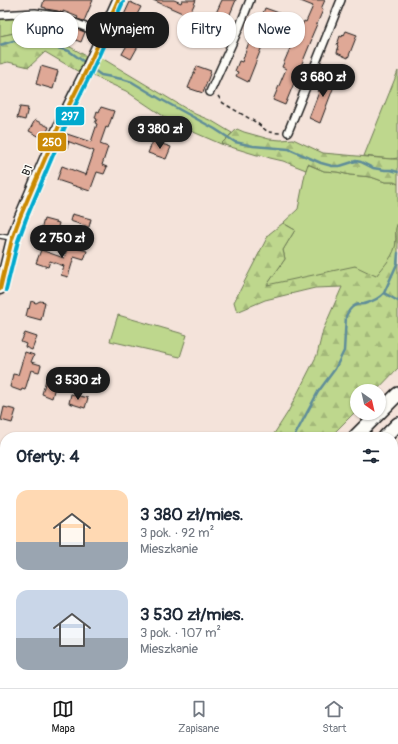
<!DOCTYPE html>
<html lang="pl">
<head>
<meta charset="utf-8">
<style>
  :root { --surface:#fff; --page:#f6f6f7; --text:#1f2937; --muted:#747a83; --line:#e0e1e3; --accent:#1c1c1c }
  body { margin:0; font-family:Pangolin,sans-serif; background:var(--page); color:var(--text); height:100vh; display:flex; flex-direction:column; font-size:15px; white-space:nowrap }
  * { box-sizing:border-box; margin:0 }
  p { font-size:13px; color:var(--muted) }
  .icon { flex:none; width:22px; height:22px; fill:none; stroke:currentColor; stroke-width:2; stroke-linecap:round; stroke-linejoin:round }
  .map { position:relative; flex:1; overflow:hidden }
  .panel { position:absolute; left:0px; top:432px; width:398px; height:256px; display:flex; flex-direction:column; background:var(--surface); border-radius:16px 16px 0 0; box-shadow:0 1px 3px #0004 }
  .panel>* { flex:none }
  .banner { position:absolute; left:12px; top:12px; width:374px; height:36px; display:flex; gap:8px }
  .needle { width:26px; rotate:146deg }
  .buttons { position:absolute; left:350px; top:384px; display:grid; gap:8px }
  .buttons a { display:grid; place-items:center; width:36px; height:36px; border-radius:50%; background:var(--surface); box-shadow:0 1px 3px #0004; font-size:20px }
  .price { position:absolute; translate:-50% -34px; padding:0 9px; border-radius:14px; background:var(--accent); color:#fff; font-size:13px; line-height:26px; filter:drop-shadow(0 1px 2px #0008) }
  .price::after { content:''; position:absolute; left:50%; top:24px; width:12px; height:9px; margin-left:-6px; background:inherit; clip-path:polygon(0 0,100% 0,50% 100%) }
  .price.current { background:#222; color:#fff }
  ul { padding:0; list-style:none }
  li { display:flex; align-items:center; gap:12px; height:100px; padding:0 16px }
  li span { display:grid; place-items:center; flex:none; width:112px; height:80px; border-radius:12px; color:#555 }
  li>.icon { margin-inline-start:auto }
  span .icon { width:48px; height:48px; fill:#fffc; stroke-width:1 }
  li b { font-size:17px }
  h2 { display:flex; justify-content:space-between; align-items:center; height:48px; padding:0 16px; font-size:17px }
  .tag { padding:0 14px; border-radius:16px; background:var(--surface); box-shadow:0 1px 3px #0004; font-size:14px; line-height:36px }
  .tag.current { background:var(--accent); color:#fff }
  .tabs { display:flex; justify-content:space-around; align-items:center; height:56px; border-top:1px solid var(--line); background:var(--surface); font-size:11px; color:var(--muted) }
  .tabs a { display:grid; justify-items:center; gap:2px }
  .tabs .current { color:var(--accent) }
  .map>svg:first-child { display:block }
  .green { fill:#bed78d; stroke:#6d7a54 }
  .forest { fill:url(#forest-firs); stroke:#6d7a54 }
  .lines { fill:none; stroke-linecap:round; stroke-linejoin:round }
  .stream { stroke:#5f8d99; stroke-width:2.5 }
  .building { fill:#dfa896; stroke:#1c1c1c }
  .lane-casing { stroke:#1c1c1c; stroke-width:6 }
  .street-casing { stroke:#1c1c1c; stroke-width:10 }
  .secondary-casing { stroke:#1c1c1c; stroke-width:13 }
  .highway-casing { stroke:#1c1c1c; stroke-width:16 }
  .path { stroke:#1c1c1c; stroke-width:1.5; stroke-dasharray:4 3; stroke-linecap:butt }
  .lane { stroke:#fdfcf7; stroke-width:3.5 }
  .street { stroke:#fdfcf7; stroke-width:7 }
  .secondary { stroke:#fdfcf7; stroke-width:10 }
  .highway { stroke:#fdfcf7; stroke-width:13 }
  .bus-1-casing { stroke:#fdfcf7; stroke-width:7 }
  .bus-2-casing { stroke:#fdfcf7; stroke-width:7 }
  .bus-1 { stroke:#cb8a06; stroke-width:4 }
  .bus-2 { stroke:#00a9ce; stroke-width:4 }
  .labels { text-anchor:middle; stroke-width:3; stroke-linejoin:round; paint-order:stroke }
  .street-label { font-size:11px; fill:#1c1c1c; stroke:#fdfcf7 }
  .line-badge { stroke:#fdfcf7; stroke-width:1.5 }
  .badge-label { font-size:11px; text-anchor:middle; font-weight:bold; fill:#fff }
</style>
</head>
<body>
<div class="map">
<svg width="398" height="688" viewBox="0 0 398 688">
  <defs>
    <pattern id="forest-firs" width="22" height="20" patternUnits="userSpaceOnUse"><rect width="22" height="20" fill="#bed78d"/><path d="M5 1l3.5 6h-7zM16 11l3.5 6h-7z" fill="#a3b879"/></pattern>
  </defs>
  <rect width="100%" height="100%" fill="#f4e3da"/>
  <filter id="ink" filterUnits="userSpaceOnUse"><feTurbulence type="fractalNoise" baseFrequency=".025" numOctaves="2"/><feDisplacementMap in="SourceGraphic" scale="8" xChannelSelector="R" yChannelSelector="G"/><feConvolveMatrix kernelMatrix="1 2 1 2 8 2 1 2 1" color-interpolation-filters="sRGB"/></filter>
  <g filter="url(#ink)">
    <path class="green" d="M30,16l-1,17 -5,-2 -24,5v-18z
      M100,57l95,57 17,7 20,12 -11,11 -46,-20 -49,-33 -33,-15z
      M398,71v87l-7,1 -27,-3z
      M307,164l17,7 13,1 13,3 21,2 14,5h9l4,2v39c-4,7 -1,17 -3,26 -3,10 -12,19 -19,27l-110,10 19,-27 -2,-9 12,-20 -12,-7 15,-14z
      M118,315l69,20 -7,22 -70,-16z
      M5,657v26h23l-7,5h-21v-29z
      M179,683h41l-6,5h-41z"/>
    <path class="forest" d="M24,31l9,4 32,9 23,13 -9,15 -34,-20 -16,15 -21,-5 -8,2v-28z
      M237,129l7,3 25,7 12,1 12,-1 30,14 68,6h7v25l-4,-2h-9l-14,-5 -21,-2 -13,-3 -13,-1 -16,-7 -2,6 -23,-9 -13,-3 -9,-3h-4l-36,-11z
      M283,223l12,7 -12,20 2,9 -18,26 88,-19 21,10c8,-10 19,-21 20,-34 1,-6 -2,-13 2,-19v145l-22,23h-19v19l-27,27h-58l16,-25 29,-57 6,-25 19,-43 -27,1 -50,12 -28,12 -3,-10 35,-68z
      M220,683h35l-6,5h-35z"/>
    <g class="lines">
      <path class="stream" d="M0,45l13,-4h16l22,5 18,5 18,13
        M91,68l10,7 21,4 10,3 30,18 53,29 20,13 18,4 36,3 32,14 11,3h8l16,-5 5,1 12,6 12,2h6l7,2
        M384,293l14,8
        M294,437l24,-45 17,-23 9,-18 2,-35c2,-4 4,-8 8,-10 3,-2 7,-2 10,-2 7,-2 15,-5 20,-11l13,-29 1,-11
        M231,688l6,-5"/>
    </g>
    <path class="building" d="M44,0h49l-9,21 -7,-2 1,-2 -15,-6v2l-5,-2 -12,-2v-1l-4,-1z
      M153,0h21l7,3 1,-3h14l-7,16z
      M222,0h14l-8,19 -12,-6z
      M298,0h27l-4,9 2,1 -12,28 1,1 -27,66 -12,-5 13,-31 -4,-2 15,-35 2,1 5,-12 2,1 7,-16z
      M130,2l11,5 -8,15 -10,-5z
      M265,8l14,5 -4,9 -3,-1 -24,61 -12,-6 2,-4 -3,-1 4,-10 3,1 7,-20 -2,-1 4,-10 2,1 2,-5 2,1z
      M43,19l13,2 4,2 -2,6 -6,-1 -2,9 -11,-3z
      M74,28l11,4 -4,10 -11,-4z
      M137,28l9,4 -15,27 -9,-5 8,-14 1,1z
      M346,31l11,4 -9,23 -11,-5 1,-4h-1l1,-3 -1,-1 3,-9 2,1 1,-3 1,1z
      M41,66l17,5 -5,18 -17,-5z
      M197,66l14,5 -8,22 -15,-5z
      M324,74l13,4 -17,45 -11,-5 10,-26h-1z
      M20,107l8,1 -3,12 -8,-2z
      M101,107l13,4 -6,17 -2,-1 -6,17 8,3 -6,18 5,2 -3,7 -7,-2 -7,19 -33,-11 5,-14 24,9 8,-24 -27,-10 2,1 -3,8 -7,-2 3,-8h3l2,-6 24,8 6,-18 -2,-1 2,-4 -2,-1 2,-7 2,1z
      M35,120l14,7 -5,12 -15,-8z
      M153,141l18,6 -5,12 -18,-6z
      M72,214l19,5 -2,8 -19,-6z
      M44,219l15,4 -4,15 -15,-4z
      M68,246l19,5 -3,9 -10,-3 -6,20 -7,-2 3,-9 -14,-5 -2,6 -12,-4 5,-13 23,8z
      M31,301l5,2 4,-2 5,1 -4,18 -15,-4 2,-8 1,1z
      M25,333l12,4 -5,13 -7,-3 1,-3 -5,-2z
      M25,352l9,3 -3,7 10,3 -2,7 -8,-2 -6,20 -3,-1 -1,2 -11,-4 3,-13 5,1z
      M46,380l10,3 -4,15 -10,-4z
      M71,394l17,4 -3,10 -16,-5z
      M4,407l12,3 -4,13 -11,-3z"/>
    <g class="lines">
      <defs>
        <path id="lane" d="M0,236l11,2"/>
        <path id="street" d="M0,15l35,-2 22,3 46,18
          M210,92l29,-64 11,-28
          M288,132l53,-132
          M393,492l5,-5
          M155,688l7,-5"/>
        <path id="secondary" d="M0,289l12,-50 8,-22 42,-98 24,-48 32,-71"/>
        <path id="highway" d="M355,437l43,-43
          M385,437l13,-13
          M50,688l7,-5
          M87,688l7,-5"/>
      </defs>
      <use href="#lane" class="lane-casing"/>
      <use href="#street" class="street-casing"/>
      <use href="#secondary" class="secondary-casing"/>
      <use href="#highway" class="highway-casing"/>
      <path class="path" d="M218,96l5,7 34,20 11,9 12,1
        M393,621l5,1"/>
      <use href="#lane" class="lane"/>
      <use href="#street" class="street"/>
      <use href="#secondary" class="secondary"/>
      <use href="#highway" class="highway"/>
      <defs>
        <path id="bus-1" d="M0,289l12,-50 8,-22 42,-98 24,-48 32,-71"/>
        <path id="bus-2" d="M6,290l12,-49 8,-22 41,-97 24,-49 32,-71"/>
      </defs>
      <use href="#bus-1" class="bus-1-casing"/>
      <use href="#bus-2" class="bus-2-casing"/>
      <use href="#bus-1" class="bus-1"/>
      <use href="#bus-2" class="bus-2"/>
    </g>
  </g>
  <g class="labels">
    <g class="street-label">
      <text transform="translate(27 170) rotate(-67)" y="4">B1</text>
    </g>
  </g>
  <g class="line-badge">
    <rect x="55" y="106" width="30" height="20" rx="4" fill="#00a9ce"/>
    <rect x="37" y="132" width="30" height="20" rx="4" fill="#cb8a06"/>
  </g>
  <g class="badge-label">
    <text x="70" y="120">297</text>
    <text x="52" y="146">250</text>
  </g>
</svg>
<div class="buttons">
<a><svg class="needle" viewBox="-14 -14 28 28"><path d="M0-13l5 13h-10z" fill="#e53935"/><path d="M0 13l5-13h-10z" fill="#747a83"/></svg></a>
</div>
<b class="price" style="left:323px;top:98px">3 680 zł</b>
<b class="price current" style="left:160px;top:150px">3 380 zł</b>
<b class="price" style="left:62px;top:259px">2 750 zł</b>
<b class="price" style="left:78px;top:401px">3 530 zł</b>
<div class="banner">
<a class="tag">Kupno</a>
<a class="tag current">Wynajem</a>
<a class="tag">Filtry</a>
<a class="tag">Nowe</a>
</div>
<section class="panel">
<h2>Oferty: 4<svg class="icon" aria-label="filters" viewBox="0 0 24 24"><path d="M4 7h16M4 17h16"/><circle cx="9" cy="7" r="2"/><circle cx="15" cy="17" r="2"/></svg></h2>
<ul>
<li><span style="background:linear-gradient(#ffd9b3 65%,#9aa5b1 0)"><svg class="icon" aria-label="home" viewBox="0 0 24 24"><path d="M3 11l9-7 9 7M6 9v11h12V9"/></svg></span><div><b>3 380 zł/mies.</b><p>3 pok. · 92 m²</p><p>Mieszkanie</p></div></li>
<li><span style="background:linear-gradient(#c9d6e8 60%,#9aa5b1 0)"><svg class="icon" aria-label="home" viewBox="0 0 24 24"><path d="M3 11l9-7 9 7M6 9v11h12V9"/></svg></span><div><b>3 530 zł/mies.</b><p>3 pok. · 107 m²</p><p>Mieszkanie</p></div></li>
</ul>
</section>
</div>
<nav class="tabs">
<a class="current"><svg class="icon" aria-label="map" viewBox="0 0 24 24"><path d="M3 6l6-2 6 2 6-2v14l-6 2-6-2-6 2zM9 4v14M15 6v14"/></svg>Mapa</a>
<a><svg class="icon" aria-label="saved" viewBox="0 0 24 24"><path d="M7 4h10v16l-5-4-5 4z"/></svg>Zapisane</a>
<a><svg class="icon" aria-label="home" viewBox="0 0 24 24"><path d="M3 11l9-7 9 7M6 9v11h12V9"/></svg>Start</a>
</nav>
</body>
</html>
